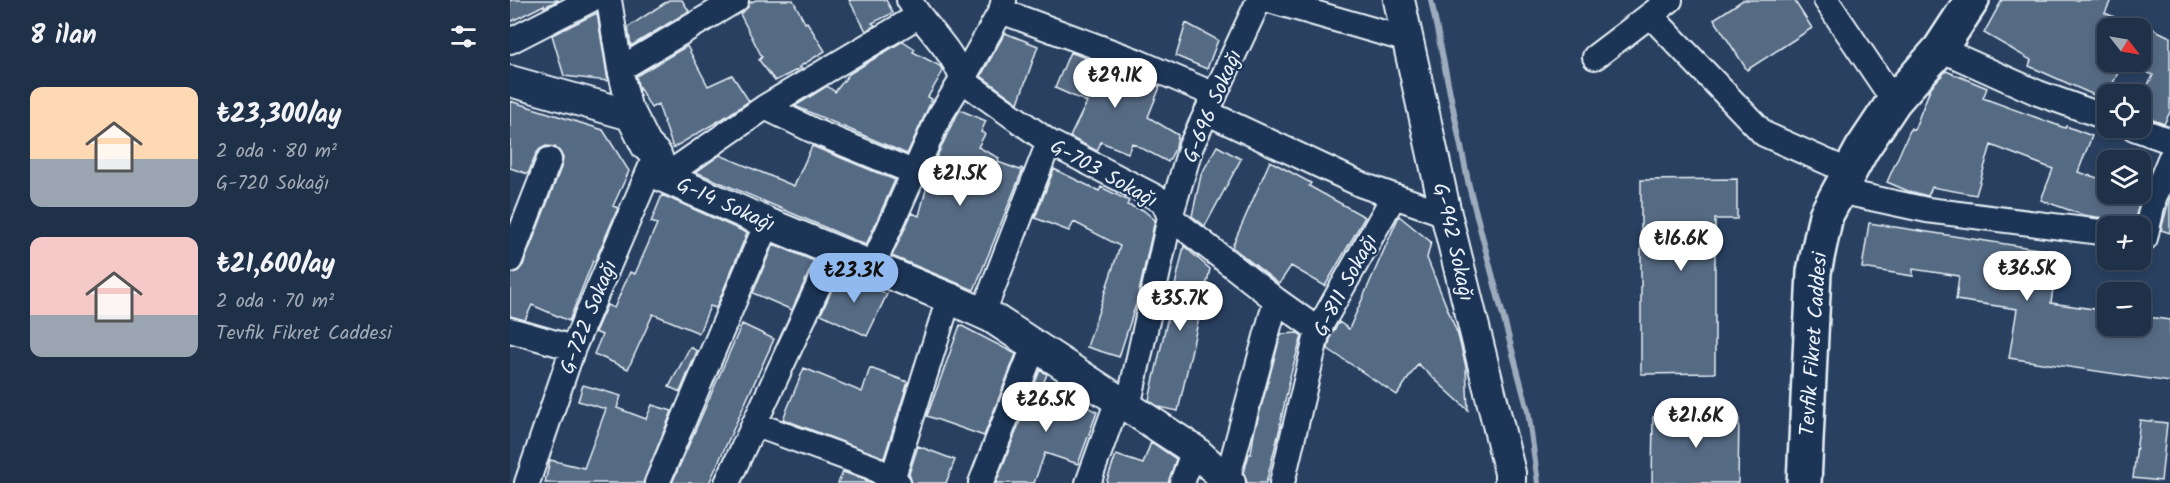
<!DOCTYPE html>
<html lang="tr">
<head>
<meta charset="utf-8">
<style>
  :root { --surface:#1f3049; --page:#2c3c53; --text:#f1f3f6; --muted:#a1a9b4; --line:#3c4b61; --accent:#90b9f0 }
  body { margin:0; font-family:Kalam,sans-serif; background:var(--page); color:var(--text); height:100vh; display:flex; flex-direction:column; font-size:22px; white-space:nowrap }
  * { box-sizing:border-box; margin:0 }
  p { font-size:20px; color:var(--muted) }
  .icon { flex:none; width:33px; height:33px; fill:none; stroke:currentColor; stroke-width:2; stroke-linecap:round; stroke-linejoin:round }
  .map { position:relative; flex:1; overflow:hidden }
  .sheet { display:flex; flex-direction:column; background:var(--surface); width:510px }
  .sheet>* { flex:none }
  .needle { width:39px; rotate:121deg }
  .fabs { position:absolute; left:1587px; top:18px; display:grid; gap:12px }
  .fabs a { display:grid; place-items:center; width:54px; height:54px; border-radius:12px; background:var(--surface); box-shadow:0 3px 9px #0003,0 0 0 2px var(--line); font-size:30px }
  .price { position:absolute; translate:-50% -51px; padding:0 14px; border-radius:21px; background:#fff; color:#222; font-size:20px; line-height:39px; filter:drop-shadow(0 2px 3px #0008) }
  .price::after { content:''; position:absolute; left:50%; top:36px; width:18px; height:14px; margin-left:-9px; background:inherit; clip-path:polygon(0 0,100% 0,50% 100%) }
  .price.on { background:var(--accent); color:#111 }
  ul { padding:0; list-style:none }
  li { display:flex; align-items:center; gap:18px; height:150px; padding:0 30px }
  li span { display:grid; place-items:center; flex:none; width:168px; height:120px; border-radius:12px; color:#555 }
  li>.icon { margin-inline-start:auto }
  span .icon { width:72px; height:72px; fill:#fffc; stroke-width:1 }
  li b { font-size:26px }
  h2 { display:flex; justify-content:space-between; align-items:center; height:72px; padding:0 30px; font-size:26px }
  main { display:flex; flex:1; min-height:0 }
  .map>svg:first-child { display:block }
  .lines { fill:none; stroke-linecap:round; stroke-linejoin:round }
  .stream { stroke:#9dabbd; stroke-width:6 }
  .building { fill:#556a83; stroke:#e8f1f8; stroke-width:1.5 }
  .minor-casing { stroke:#e8f1f8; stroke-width:28 }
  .tertiary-casing { stroke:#e8f1f8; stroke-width:34 }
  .secondary-casing { stroke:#e8f1f8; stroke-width:38 }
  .minor { stroke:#1d3557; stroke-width:24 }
  .tertiary { stroke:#1d3557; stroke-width:30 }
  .secondary { stroke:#1d3557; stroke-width:33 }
  .labels { text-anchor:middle; stroke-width:4.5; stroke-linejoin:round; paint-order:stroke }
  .street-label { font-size:21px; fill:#e8f1f8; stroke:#1d3557 }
</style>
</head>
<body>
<main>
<section class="sheet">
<h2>8 ilan<svg class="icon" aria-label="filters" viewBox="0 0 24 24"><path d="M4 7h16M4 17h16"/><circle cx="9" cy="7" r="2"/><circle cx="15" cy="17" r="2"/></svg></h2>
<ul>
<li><span style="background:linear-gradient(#ffd9b3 60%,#9aa5b1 0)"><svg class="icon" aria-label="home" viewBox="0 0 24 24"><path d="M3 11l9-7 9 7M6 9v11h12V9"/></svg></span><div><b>₺23,300/ay</b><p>2 oda · 80 m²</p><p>G-720 Sokağı</p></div></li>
<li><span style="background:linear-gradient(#f6c9c9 65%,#9aa5b1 0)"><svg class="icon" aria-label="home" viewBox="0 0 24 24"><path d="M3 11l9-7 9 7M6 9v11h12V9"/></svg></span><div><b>₺21,600/ay</b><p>2 oda · 70 m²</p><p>Tevfik Fikret Caddesi</p></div></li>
</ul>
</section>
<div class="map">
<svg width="1660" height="483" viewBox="0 0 1660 483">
  <rect width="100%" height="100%" fill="#294061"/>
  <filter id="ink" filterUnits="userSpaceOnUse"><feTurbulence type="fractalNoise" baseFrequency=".0167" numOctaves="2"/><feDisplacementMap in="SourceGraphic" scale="12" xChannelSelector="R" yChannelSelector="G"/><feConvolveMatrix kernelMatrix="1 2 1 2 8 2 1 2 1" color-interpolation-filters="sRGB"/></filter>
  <g filter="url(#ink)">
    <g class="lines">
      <path class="stream" d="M921,0l38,186 59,225 10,72"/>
    </g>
    <path class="building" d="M0,0h49l-15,7v-2l-34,17z
      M159,0h13l7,11 -58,35 -3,-19z
      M246,0h37l12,23 2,-1 18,29 -26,16 2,1 -26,13 -16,-21 3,-3 -22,-43 8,-7 1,-4z
      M339,0h37l7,13 -21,10 3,2 -9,6z
      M1233,0h51l18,28 -65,42 -33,-51z
      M1492,0h109l-6,13 34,15h-31v34h15l-18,38 -76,-34 2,-6 -47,-27z
      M87,13l11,68 -44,-5 -12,-41z
      M676,23l32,17 -11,29 -31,-13z
      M1635,25l25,12v75l-6,12 -24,-9v-15l13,-25 -7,-3 6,-19 -12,-5v-13z
      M495,33l33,13 -20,57 -37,-27z
      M393,41l12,8 -2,3 27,14 3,5 -15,26 4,2 -25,55 -112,-48 32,-20 8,6 14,-18z
      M177,46l21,40 24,-11 17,26 -27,18 -49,29 -15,-44 -7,4 -13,-23 -2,-9z
      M560,52l90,35 -12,30 30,18 -2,12 -8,15 -36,-19 -4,10 -27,-11 -4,9 -27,-14 17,-35 -32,-14z
      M1436,71l41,17 -4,10 82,30 1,-2 26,10 -14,36 30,9v13h32v-9l4,1 -9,33 -17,4 -8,-4 -27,-4 -42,-15 12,-31 -62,-24 -15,50 -44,-8 -4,9 -20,-5 -21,-9 24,-54 3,2 17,-43z
      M0,101l93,29 26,41 -16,35 5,2 -23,53h-2l-24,60 -37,-16 -7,15 -15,-4v-42l8,-3 5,-6 39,-100 1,-7 -3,-6 -5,-5 -9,-1 -6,3 -4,5 -8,20 -18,-6z
      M450,110l26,11 -5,11 4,2 -7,13 21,11 -1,4 22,8 1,-2 2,1 -49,121 -82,-34 20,-43 7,3 13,-49 20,-43z
      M302,146l83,34 -29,65 -170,-73 24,-17 74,31z
      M707,146l24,13 -36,67 -13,-10 9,-41z
      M760,161l41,22 -2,3 56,31 -40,69 -34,-20 -12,18 -47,-37z
      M544,169l45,22 2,-4 28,14 -2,4 16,5 12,10 -18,81 -18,56 -32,-10 33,-101 -46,-24 -5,9 -34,-13z
      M1227,179v40h-22v154l-74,1v-194z
      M152,195l85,38 -31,75 -6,-2 -11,27 -46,-19 -25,55 -34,-15 8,-19 -7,-3 12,-27 7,3 16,-36 5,2 22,-50 -6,-2z
      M1660,197v36l-9,-3z
      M889,216l32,26 -4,16 31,77 8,32 2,43 -50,-46 -21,31 -69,-46 3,-14 8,-13 10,7z
      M1359,223l189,29 -7,51 57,8v15h32v-10l30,4v62l-161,-24 8,-49 -61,-9 3,-24 -46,-7v7l-51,-8z
      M263,244l41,17 -22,49 -39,-17z
      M674,246l26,23 -32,142 -19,-4 -10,-7z
      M330,272l47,22 -20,42 -46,-22z
      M232,324l32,15 -65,144h-37z
      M450,325l56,29 -32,82 -57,-20z
      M788,333l4,3 -14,47h1l-9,41h1l-15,59h-19l-3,-10 5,-19h2l3,-21 27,-99z
      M180,347l7,4 -17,41 -11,-5z
      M294,368l58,24 8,-24 38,14 -24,76 -101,-39z
      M530,370l7,4 -4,10 54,28 -19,52 -33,-11 -11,30h-38z
      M73,385l38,11 -4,12 29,11 6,-14 20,6 -29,72h-98l5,-23 34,8 22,-59 -28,-8z
      M1229,415l-1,68h-86l1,-66z
      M1630,420l27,3 -6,58 -28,-3z
      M641,442l25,17 -8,24h-62l10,-28 27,9z
      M408,446l37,14 -9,23h-34l-3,-9z
      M333,472l23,8 5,3h-33z"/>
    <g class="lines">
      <defs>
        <path id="minor" d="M99,0l11,69 11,46
          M399,0c15,26 46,52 53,80l87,62 114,59 7,16 106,83 42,30
          M759,0l139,40
          M1316,0l68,101
          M491,11l135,50 79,34
          M1140,15l114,119 86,38
          M0,41l80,-41
          M1430,49l98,44 70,25
          M1085,57l75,-57
          M110,69l116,-69
          M255,107l51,25 97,40
          M698,113l154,72 84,29
          M1624,128l36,13
          M154,177l101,-70 153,-91
          M1329,191l88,19 181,23
          M1630,237l5,1 9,-40 16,-39
          M0,260l39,-100
          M362,267l67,-150 23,-37 39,-69 3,-11
          M473,313l66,-171
          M0,330l63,18
          M244,424l118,43 26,16
          M717,480l49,-180
          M17,483l46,-135 83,-193
          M147,483l110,-260
          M217,483l107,-231
          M381,483l58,-185
          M471,483l53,-137
          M578,483l26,-72 14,-4 42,-190 21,-71 68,-146
          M672,483l12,-33
          M772,483l36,-153 76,-134"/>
        <path id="tertiary" d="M889,0l47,214 64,259v10
          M0,81l121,34 15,30 10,10 8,22 103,46 182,75 42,19 203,133 36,33"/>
        <path id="secondary" d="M1294,483l10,-211 12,-57 36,-66 32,-48 46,-52 32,-49"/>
      </defs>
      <use href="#minor" class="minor-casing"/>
      <use href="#tertiary" class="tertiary-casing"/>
      <use href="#secondary" class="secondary-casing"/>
      <use href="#minor" class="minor"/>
      <use href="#tertiary" class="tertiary"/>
      <use href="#secondary" class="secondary"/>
    </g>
  </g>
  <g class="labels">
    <g class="street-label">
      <text transform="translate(702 106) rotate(-67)" y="7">G-696 Sokağı</text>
      <text transform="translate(594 173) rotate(29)" y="7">G-703 Sokağı</text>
      <text transform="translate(216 204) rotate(24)" y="7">G-14 Sokağı</text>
      <text transform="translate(944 242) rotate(77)" y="7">G-942 Sokağı</text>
      <text transform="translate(835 285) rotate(-62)" y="7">G-811 Sokağı</text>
      <text transform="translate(78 317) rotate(-68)" y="7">G-722 Sokağı</text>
      <text transform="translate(1303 344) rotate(-86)" y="7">Tevfik Fikret Caddesi</text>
    </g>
  </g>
</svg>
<div class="fabs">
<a><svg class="needle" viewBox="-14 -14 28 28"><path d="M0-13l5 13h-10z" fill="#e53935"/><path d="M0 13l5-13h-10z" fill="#a1a9b4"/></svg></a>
<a><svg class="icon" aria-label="locate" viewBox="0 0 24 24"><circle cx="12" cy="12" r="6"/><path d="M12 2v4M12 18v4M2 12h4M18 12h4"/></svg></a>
<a><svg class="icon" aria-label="layers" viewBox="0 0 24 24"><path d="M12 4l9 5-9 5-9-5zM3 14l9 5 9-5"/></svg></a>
<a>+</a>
<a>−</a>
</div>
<b class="price" style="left:605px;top:109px">₺29.1K</b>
<b class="price" style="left:450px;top:207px">₺21.5K</b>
<b class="price" style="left:1171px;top:272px">₺16.6K</b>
<b class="price" style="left:1517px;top:302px">₺36.5K</b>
<b class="price on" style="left:344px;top:304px">₺23.3K</b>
<b class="price" style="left:670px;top:332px">₺35.7K</b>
<b class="price" style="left:536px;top:433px">₺26.5K</b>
<b class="price" style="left:1186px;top:449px">₺21.6K</b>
</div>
</main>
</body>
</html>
